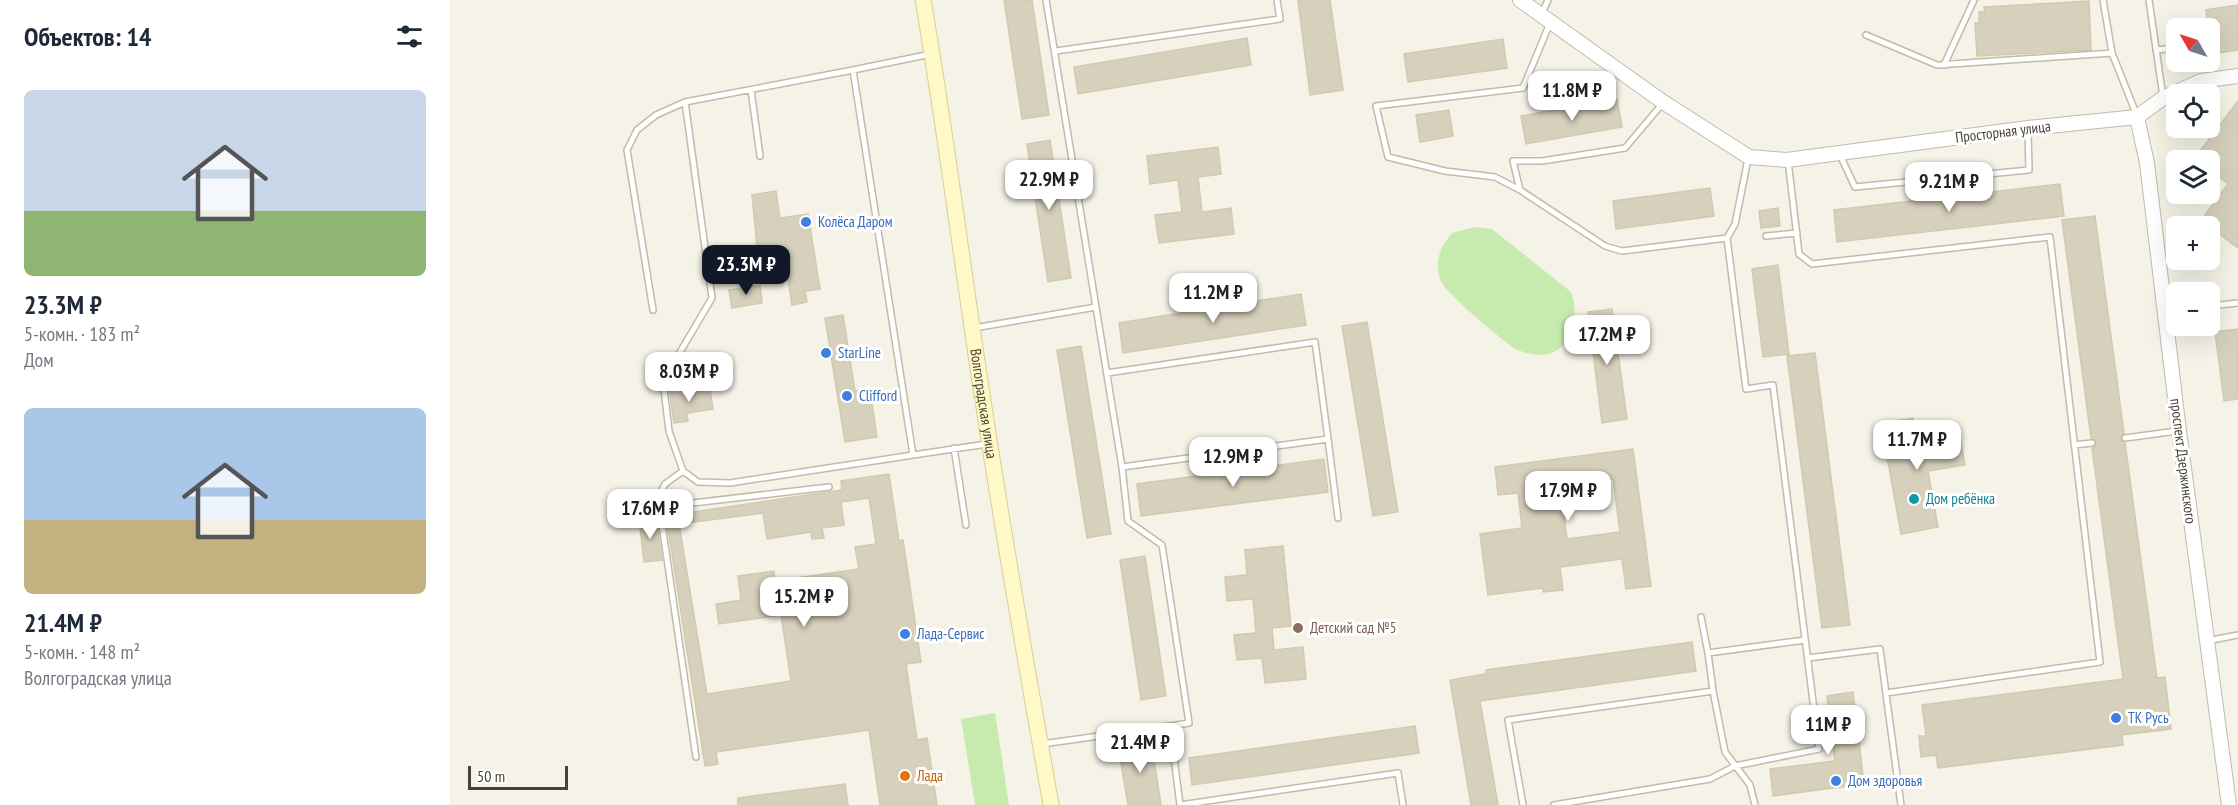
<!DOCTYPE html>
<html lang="ru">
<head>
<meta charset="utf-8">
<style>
  :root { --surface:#fff; --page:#f6f6f7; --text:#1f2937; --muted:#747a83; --accent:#111827 }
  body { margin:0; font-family:"PT Sans Narrow",sans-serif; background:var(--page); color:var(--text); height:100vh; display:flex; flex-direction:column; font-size:22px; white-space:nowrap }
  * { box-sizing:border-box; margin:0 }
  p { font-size:20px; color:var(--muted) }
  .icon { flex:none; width:33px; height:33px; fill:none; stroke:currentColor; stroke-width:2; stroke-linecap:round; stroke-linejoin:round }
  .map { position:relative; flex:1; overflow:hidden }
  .drawer { display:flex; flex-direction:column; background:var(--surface); width:450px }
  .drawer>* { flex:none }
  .needle { width:39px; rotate:309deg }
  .controls { position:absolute; left:1716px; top:18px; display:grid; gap:12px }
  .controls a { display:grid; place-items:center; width:54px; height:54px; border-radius:9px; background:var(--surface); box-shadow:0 6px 24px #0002; font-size:30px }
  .scale { position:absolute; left:18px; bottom:15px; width:100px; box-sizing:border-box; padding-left:6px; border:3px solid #484336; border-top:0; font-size:16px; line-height:21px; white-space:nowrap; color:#484336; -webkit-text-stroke:4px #fff; paint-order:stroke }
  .price { position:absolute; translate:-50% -51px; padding:0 14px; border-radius:12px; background:#fff; color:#222; font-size:20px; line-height:39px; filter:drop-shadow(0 2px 3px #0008) }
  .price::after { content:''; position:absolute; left:50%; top:36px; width:18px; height:14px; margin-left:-9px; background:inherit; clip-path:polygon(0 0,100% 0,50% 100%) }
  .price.selected { background:var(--accent); color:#fff }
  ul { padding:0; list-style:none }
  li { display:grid; align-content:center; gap:12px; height:318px; padding:0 24px }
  li span { display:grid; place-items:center; height:186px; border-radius:9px; color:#555 }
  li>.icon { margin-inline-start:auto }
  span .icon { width:108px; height:108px; fill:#fffc; stroke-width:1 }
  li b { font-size:26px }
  h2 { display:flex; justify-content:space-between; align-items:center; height:72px; padding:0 24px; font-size:26px }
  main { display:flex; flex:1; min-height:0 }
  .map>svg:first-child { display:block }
  .green { fill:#c7ebae }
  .building { fill:#d7d0bc; stroke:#d2c9af; stroke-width:1.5; fill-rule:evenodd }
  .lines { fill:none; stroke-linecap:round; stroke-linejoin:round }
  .service-casing { stroke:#c1bca9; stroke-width:8 }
  .tertiary-casing { stroke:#c1bca9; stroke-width:16 }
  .secondary-casing { stroke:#d7cf94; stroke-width:17 }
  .service { stroke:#fff; stroke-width:5 }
  .tertiary { stroke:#fff; stroke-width:14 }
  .secondary { stroke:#fff9c7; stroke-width:15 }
  .shop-dot { fill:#3f7fe0; stroke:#fff; stroke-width:2 }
  .culture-dot { fill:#0f9aa8; stroke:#fff; stroke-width:2 }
  .education-dot { fill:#8d6e63; stroke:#fff; stroke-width:2 }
  .food-dot { fill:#e8710a; stroke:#fff; stroke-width:2 }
  .labels { text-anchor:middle; stroke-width:6; stroke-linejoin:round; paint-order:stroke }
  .street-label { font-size:15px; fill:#484336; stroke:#fff }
  .shop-label { font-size:15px; fill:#366cbe; stroke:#fff; text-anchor:start }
  .culture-label { font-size:15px; fill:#0d838f; stroke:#fff; text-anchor:start }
  .education-label { font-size:15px; fill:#785e54; stroke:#fff; text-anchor:start }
  .food-label { font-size:15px; fill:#c56008; stroke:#fff; text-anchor:start }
</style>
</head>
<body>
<main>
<section class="drawer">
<h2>Объектов: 14<svg class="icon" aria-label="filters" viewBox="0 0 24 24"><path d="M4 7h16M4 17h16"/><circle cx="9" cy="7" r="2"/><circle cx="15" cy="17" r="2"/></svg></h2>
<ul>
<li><span style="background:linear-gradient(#c9d6e8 65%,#8fb573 0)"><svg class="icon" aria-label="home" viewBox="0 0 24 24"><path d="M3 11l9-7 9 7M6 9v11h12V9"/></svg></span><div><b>23.3M ₽</b><p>5-комн. · 183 m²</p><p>Дом</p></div></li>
<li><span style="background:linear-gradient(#a9c7e8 60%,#c2b280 0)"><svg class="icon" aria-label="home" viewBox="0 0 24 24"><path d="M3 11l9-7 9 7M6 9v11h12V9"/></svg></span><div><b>21.4M ₽</b><p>5-комн. · 148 m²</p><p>Волгоградская улица</p></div></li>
</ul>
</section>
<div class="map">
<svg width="1788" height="805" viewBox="0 0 1788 805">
  <rect width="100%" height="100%" fill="#f5f2e7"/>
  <path class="green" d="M1025,227l17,2 79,63c11,29 -3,69 -39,62 -6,-1 -13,-3 -18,-6 -11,-7 -67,-54 -72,-65 -2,-2 -2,-5 -3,-8 -4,-18 3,-29 13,-42z
    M545,713l14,92h-34l-14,-86z"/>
  <path class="building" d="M554,0h28l17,115 -27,4z
    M848,0h32l13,90 -33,5z
    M1639,1l2,49 -114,6 -2,-33h4v-11h6l-1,-5z
    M1788,5v45l-26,4 -6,-44z
    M797,38l4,27 -173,29 -4,-27z
    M1053,39l4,29 -99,14 -4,-28z
    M1167,99l5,28 -96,17 -5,-28z
    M1788,101v147l-37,-28 27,-36 -18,-14v-10h-7l-3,-9z
    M999,110l4,26 -33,6 -4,-27z
    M600,140l21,138 -23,4 -21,-138z
    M768,147l3,27 -23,3 4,35 29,-4 3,26 -75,9 -4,-28 27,-3 -4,-32 -28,4 -3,-28z
    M1610,184l4,32 -227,26 -3,-32z
    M1260,188l4,28 -98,13 -3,-28z
    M326,191l4,27 28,-4 12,75 -15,2 2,11 -15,3 -8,-52 -26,4 -6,-62z
    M1328,208l2,18 -19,2 -2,-17z
    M1645,216l29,217 -4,6 5,4 32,235 8,-1 6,52 -49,6 1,10 -185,23 -2,-13 -15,2 -2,-21h7l-4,-31 201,-26 -31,-231 4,-3 1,-3 -6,-4 -29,-218z
    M1328,265l11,89 -26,3 -11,-88z
    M310,285l2,18 -30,5 -3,-18z
    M851,294l5,31 -183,28 -4,-30z
    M1162,309l15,110 -25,4 -14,-111z
    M393,315l12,76 15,-2 7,48 -32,5 -20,-124z
    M917,322l31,190 -25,4 -31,-190z
    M1788,329v70l-14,2 -9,-69z
    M631,346l30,188 -24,4 -30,-188z
    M1365,353l35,272 -28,3 -35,-272z
    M234,387l1,6 25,-4 3,20 -26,4 1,8 -14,2 -5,-34z
    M1463,418l4,21 42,-7 6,33 -37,6 10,56 -37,7 -20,-111z
    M1183,449l18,137 -25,3 -4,-30 -62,8 3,23 -20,2v-4l-55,7 -8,-61 42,-6 -4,-35 -20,2 -3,-28zM1163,479l7,53 -53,7 -7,-53z
    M874,459l4,33 -187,24 -4,-32z
    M439,474l10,67 4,-1 18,122 -15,2 11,76 10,-2 10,67h-57l-11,-75 -153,22 2,12 -13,2 -39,-250 176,-26 -1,-9zM419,498l7,46 -21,3 4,22 -84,12 -1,-10 -36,5 3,24 -25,4 3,20 62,-9 10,66 -84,13 -28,-170 84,-11 4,26 44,-7 1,7 12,-1 -2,-10 22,-3 -3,-23z
    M206,517l6,43 -18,2 -5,-43z
    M833,546l8,80 -19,2 2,22 29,-3 3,32 -41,4 -3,-25 -25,2 -3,-25 22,-2 -3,-34 -26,2 -2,-24 22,-2 -2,-25z
    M695,556l21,140 -25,4 -21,-140z
    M1242,642l4,29 -216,30 18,104h-27l-21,-125 36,-6v-4z
    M1403,692l11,92 -91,12 -3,-27 65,-8 -8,-65z
    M965,726l4,27 -227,32 -3,-27z
    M701,741l10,64h-33l-10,-59z
    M395,784l3,21h-110v-7z"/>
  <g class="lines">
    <defs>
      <path id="service" d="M596,0l76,467 206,-28 -13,-97 -208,31
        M1653,0l9,53 25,63
        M1699,0l14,97
        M1092,13l6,-13
        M1416,35l71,30 175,-12
        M1706,50l20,-2
        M606,51l224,-32 -3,-19
        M481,54l-78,16 60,385 74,-11
        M1494,65l30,-65
        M301,90l9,66
        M235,102l27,196 -49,83 6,50 14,40 15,11 32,1 183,-28
        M1390,155l15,32 174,-17 -1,-40
        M1338,160l11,94 13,10 238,-27 50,425 -214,31
        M1070,190l-25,-13 -50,-6 -57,-14 -12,-51 147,-18 27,-65
        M1316,236l31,-3
        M1277,238l8,-14 13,-65
        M1760,306l28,-3
        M203,310l-26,-160 10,-20 19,-15 29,-13 168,-32
        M524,328l122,-21
        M1675,438l52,-7
        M878,439l10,79
        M1624,445l18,-2
        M504,448l12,77
        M672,467l6,54 34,24 27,178 -19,3
        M233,471l-18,13 -7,13 38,260
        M209,507l170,-20
        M1251,617l7,36
        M1757,641l31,-6
        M1358,658l72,-9 21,156
        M592,744l128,-18 10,79
        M730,805l218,-32 5,32
        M1073,805l-15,-85 205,-29
        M1104,805l156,-26 25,-13 84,-17 -46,-364 -27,4 -19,-151 -105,13 -17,-5 -85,-56 -7,-29h29l83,-13 38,-45
        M1305,805l-5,-20 -25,-33 -12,-61 -5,-38 97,-13"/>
      <path id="tertiary" d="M1070,0l143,102 86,55 38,3 241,-32 109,-11 26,-19 38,-17 37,-5
        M1687,117l10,46 32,268 50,374"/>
      <g id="secondary">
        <path id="s1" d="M473,0c19,109 33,218 49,327 23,160 51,319 79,478"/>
      </g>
    </defs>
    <use href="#service" class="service-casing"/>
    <use href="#tertiary" class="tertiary-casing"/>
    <use href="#secondary" class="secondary-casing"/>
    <use href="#service" class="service"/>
    <use href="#tertiary" class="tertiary"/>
    <use href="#secondary" class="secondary"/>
  </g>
  <g class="shop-dot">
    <circle cx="356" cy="222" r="6"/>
    <circle cx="376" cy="353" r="6"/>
    <circle cx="397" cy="396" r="6"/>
    <circle cx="455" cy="634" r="6"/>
    <circle cx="1666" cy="718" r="6"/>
    <circle cx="1386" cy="781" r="6"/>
  </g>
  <circle class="culture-dot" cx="1464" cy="499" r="6"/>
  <circle class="education-dot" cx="848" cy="628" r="6"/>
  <circle class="food-dot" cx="455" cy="776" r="6"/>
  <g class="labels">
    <g class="street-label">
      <text transform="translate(1553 132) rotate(-7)" y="5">Просторная улица</text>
      <text dy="5" stroke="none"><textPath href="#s1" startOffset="408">Волгоградская улица</textPath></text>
      <text transform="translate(1733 461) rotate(83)" y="5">проспект Дзержинского</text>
    </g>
    <g class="shop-label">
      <text x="368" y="227">Колёса Даром</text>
      <text x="388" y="358">StarLine</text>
      <text x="409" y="401">Clifford</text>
      <text x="467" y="639">Лада-Сервис</text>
      <text x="1678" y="723">ТК Русь</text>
      <text x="1398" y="786">Дом здоровья</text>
    </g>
    <g class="culture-label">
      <text x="1476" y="504">Дом ребёнка</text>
    </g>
    <g class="education-label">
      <text x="860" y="633">Детский сад №5</text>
    </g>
    <g class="food-label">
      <text x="467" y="781">Лада</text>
    </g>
  </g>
</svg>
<div class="controls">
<a><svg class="needle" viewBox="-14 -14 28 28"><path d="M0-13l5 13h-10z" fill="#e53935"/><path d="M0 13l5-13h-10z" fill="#747a83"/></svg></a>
<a><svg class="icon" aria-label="locate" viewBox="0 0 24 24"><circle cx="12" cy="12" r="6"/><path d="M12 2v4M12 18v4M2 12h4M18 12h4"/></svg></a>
<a><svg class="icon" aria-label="layers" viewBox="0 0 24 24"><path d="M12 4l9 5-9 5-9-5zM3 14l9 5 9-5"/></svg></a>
<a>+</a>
<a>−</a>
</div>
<div class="scale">50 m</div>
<b class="price" style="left:1122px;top:122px">11.8M ₽</b>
<b class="price" style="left:599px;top:211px">22.9M ₽</b>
<b class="price" style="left:1499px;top:213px">9.21M ₽</b>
<b class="price selected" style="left:296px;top:296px">23.3M ₽</b>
<b class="price" style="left:763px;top:324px">11.2M ₽</b>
<b class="price" style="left:1157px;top:366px">17.2M ₽</b>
<b class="price" style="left:239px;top:403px">8.03M ₽</b>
<b class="price" style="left:1467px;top:471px">11.7M ₽</b>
<b class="price" style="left:783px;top:488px">12.9M ₽</b>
<b class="price" style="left:1118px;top:522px">17.9M ₽</b>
<b class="price" style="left:200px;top:540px">17.6M ₽</b>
<b class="price" style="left:354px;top:628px">15.2M ₽</b>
<b class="price" style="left:1378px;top:756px">11M ₽</b>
<b class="price" style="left:690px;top:774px">21.4M ₽</b>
</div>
</main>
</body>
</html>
